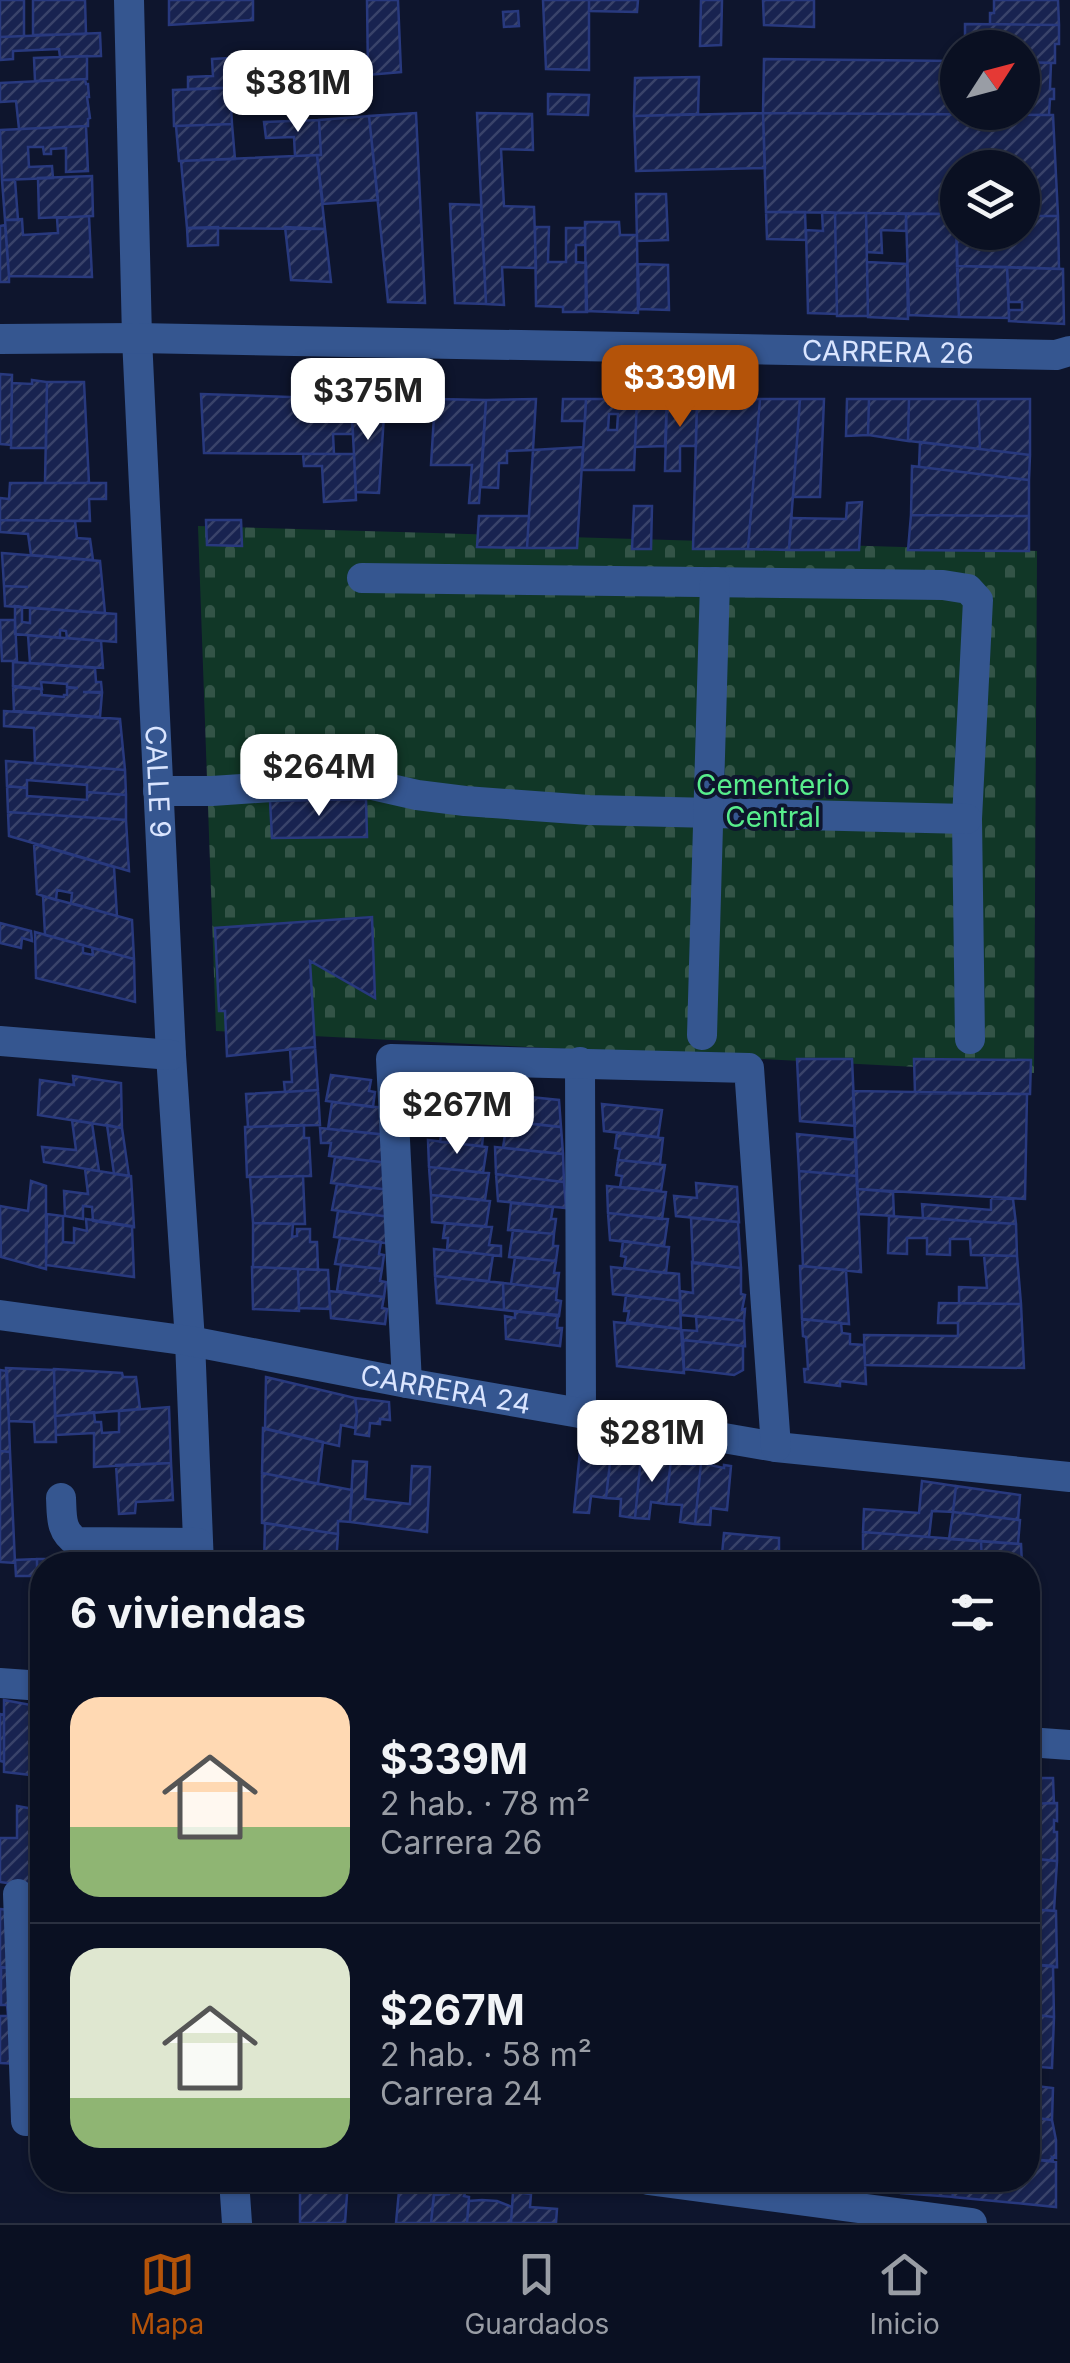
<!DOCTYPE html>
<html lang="es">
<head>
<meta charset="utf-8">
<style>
  :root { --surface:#0a1022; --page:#181e2f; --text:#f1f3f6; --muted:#999da5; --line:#2a3040; --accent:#b45309 }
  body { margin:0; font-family:Inter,sans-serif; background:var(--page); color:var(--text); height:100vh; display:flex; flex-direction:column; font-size:38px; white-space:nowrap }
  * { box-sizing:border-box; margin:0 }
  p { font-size:32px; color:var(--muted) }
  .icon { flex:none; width:55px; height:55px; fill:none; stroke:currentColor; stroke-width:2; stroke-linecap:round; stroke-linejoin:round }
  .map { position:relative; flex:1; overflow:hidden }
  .sheet { position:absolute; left:30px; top:1552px; width:1010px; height:640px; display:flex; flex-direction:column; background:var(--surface); border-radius:40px; box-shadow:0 2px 8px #0004,0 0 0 2px var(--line) }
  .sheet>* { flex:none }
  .needle { width:65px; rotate:54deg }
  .tools { position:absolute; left:940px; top:30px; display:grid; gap:20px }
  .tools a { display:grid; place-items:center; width:100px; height:100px; border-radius:50%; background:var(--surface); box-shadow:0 2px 8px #0004,0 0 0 2px var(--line); font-size:50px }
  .price { position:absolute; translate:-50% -85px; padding:0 22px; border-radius:20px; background:#fff; color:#222; font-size:32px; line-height:65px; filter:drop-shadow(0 2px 5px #0008) }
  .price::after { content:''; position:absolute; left:50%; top:60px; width:30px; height:22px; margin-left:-15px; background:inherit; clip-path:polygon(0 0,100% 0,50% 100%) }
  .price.selected { background:var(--accent); color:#fff }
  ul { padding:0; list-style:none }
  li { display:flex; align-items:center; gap:30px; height:250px; padding:0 40px }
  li+li { border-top:2px solid var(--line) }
  li span { display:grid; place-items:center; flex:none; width:280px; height:200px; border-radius:30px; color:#555 }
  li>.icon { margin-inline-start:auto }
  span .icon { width:120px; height:120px; fill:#fffc; stroke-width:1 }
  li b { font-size:42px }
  h2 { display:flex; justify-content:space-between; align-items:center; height:120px; padding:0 40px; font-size:42px }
  .dock { display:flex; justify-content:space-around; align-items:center; height:140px; border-top:2px solid var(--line); background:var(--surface); font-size:28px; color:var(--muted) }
  .dock a { display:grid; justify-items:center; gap:5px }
  .dock .selected { color:var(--accent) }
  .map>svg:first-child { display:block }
  .cemetery { fill:url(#cemetery-stones) }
  .building { fill:url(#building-hatch); stroke:#28397e; stroke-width:2.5; fill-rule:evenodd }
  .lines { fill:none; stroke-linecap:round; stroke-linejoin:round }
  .minor { stroke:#355690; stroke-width:30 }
  .labels { text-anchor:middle; stroke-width:8; stroke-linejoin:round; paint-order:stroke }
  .street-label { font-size:28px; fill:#dae5ff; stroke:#0e152d }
  .park-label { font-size:28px; fill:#58ed8c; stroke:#0e152d }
</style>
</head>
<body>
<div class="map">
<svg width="1070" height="2223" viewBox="0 0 1070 2223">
  <defs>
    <pattern id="cemetery-stones" width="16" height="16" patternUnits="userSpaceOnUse" patternTransform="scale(2.5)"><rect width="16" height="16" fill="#113727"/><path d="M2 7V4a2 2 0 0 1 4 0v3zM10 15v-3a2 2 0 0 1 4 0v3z" fill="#335447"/></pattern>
    <pattern id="building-hatch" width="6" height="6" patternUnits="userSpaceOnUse" patternTransform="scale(2.5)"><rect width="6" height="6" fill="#182350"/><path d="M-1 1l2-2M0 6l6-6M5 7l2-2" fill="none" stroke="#39436a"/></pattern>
  </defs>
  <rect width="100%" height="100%" fill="#0e152d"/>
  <path class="cemetery" d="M198,526l839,25 -3,522 -818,-42z"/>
  <path class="building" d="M0,0h24v36l-24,1z
    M33,0h52l1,34 -53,1z
    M169,0h84v20l-84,5z
    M367,0h31l3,72 -33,3z
    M543,0h46v70l-43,-1z
    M589,0h49l-1,12 -48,-1z
    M701,0h21l-1,45 -21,1z
    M763,0h51v27l-50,-2z
    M994,0h64l1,25 -69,-1v-11h4z
    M518,11l1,15 -15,1 -1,-15z
    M965,24l94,1v19h-4v19l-33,-1v-14h-57z
    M100,33l1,23 -41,1 -1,-8 -46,2v8l-13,1v-23z
    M87,56v23l-52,2 -1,-23z
    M249,57v30l-61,2v-12l25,-1 -1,-17z
    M764,59l194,2v51h64v-50l29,1 -1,26h4v10h-4l-1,16 -286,-2z
    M699,77l-1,37 -64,2 1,-38z
    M85,79l1,5h2l1,13h-2l3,21 -2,1v7l-69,3 -3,-28 -16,1v-19z
    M230,88l2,36 -58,2 -1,-36z
    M548,94l41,1 -1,20 -40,-1z
    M416,113l9,190 -37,-1 -19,-186z
    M477,113l55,1 1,36 -32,-1 3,57 30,1 2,61 -34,-1 2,38 -18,-1z
    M763,113l2,55 -129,3 -2,-55z
    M763,113l290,2 5,101h-36v-48h-64v46l-192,-2z
    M369,116l9,84 -55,4 -6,-49h4l-2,-35z
    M319,120l2,35 -26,1 -1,-19 -28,1 -2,-16z
    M232,124l3,35 -56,2 -3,-35z
    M86,126l2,45 -22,1v-24l-15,1v5h-7l-1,-7h-15l1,20 23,-1 1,12 -51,2 -2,-50z
    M317,155l8,74 -138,-1 -6,-67z
    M92,176l1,40 -54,2 -1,-40z
    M2,180h13l3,40h-13z
    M636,194h30l2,46 -31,1z
    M450,204l31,1 5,99 -31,-1z
    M766,212h39l1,28 -39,-1z
    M822,212l13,1 2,101 -29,-1 -2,-83 17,1z
    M835,213h31l2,103h-31z
    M866,213l40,1v17l-25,-1 1,23 -15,-1z
    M906,214h50l3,103 -50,-2z
    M956,214l2,18h64v-16h36l1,53 -102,-3z
    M89,216l3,61 -83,-1 -4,-56 17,-1 1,16 35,-2 -1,-15z
    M585,222h34l1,13h17l1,78 -52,-2z
    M5,225l4,51v6h-9v-56z
    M218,227v18l-30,1 -1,-18z
    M285,227l40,2 6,53 -40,-2z
    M535,227h14l-1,35h18v-34h19v17h-9v17l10,1 1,49h-24v-5l-27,-1z
    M867,262l40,2 1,55 -40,-2z
    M638,264l30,1 1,45 -30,-1z
    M957,266l50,1 2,51 -50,-1z
    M1007,267l56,2 1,55 -55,-3v-11h13v-8h-13z
    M0,374l12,1 -1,70 -11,-1z
    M32,380l15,2 -1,66h-35l1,-65 20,1z
    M47,382h37l5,101h-44z
    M201,394l118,4v-2h32l2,38h-20l1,20 -130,-1z
    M351,399h34l-6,94 -23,-1z
    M435,399l51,1 -7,103h-10l3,-38h-41z
    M536,399l-3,51 -26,1v12h-8l-1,25 -17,-1 5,-87z
    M563,399h23l-1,22h-23z
    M586,399h51l-3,71h-52zM609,414h9l-1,16h-9z
    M637,399h30l-2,47 -30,1z
    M667,399h30l-1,47h-16v25h-15z
    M697,399h63l-12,150h-55z
    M760,399h40l-11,151 -41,-1z
    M800,399h24l-4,98h-27z
    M847,399h22l-1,36 -22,1z
    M869,399h40l-1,42 -40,-6z
    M909,399h69l2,50 -72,-8z
    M978,399h52v56l-50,-6z
    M920,442l110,13 -1,25 -110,-13z
    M583,447l-6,101h-50l6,-98z
    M303,454h51l2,46 -32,2 -2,-36h-18z
    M912,466l117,14v36l-118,-1z
    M10,483h96v16h-17l1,22 -90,-1v-22l9,1z
    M862,502l-3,48h-70l2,-32 55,1 1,-16z
    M634,506h18l-1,43h-19z
    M911,515l118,1v35l-121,-1z
    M479,516h50l-2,32 -50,-1z
    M0,520l75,1 2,17 13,1 3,21 -62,-5 -3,-21 -28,-2z
    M206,520h35l1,26 -35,-1z
    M2,553l98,8 5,52 -100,-7 -1,-20 24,1 -24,-1z
    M15,606l7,1v15l8,1v-15l86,6v28l-49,-4 -1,-7 -6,-1v8l-45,-4z
    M0,620h15l2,41h-15z
    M28,635l73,6 2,27 -73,-5z
    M13,662l82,6 1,14h5l1,10h-19l19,1 -2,24 -86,-6 -1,-24 28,2 1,6 22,2v-2h3v-7h11l-11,-1v-3l-26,-2 1,7 -29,-3z
    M4,711l116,8 5,51 -90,-7 -1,-35 -30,-2z
    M6,761l119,9 1,25 -39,-3v-7l-60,-5v8l-20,-2z
    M7,786l20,2v8l60,4v-8l39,3v25l-118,-8z
    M366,799l1,38 -95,1 -2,-37z
    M8,812l118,8 3,51 -120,-35z
    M34,844l80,23 3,49 -46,-13 1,-10 -15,-3 -1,10 -19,-6z
    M43,896l89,24 2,39 -89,-24z
    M372,917l3,81 -65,-37 5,86 -88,9 -2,-45h-6l-4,-83z
    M0,923l31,8 1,10 -10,-3 -1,10 -21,-5z
    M35,932l48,13v8l10,2 -1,-7 42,11 1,43 -99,-24z
    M315,1047l3,43 -33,2 -1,-10h8l-2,-33z
    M797,1059h55l3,67 -55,-5z
    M914,1059l117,1 -1,34 -115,-1z
    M331,1075l40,5 -2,11 6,1 -2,15 -47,-6z
    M73,1076l48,7 1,45 -84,-13 2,-35 34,5z
    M425,1086l67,7 1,12 -11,-2 -2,16 -54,-6z
    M318,1090l2,35 -72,2 -2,-33z
    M853,1091l174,3 -2,105 -168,-10z
    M492,1093l67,7 2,27 -59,-6 1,-12 -10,-1z
    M332,1102l54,6 2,27 -60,-6z
    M602,1104l60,6 -4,27 -54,-6z
    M439,1114l46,5 -3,27 -42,-4 2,-12 -5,-1z
    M72,1120l20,3 7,48 -55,-9 -2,-15 34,3z
    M507,1121l54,6 2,27 -60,-6z
    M107,1125l15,3 7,48 -15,-2z
    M304,1125v13h5l2,38 -64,1 -2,-50z
    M320,1128l68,7 1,28 -60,-7 2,-13h-10z
    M617,1133l46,5 -3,26 -42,-4 2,-11 -5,-1z
    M797,1134l59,6 1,36 -58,-5z
    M428,1140l59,7 -4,26 -54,-6z
    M495,1147l68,7 1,28 -68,-8z
    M335,1157l54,6 2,27 -60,-7z
    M618,1160l47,5 -4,26 -41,-4 2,-11 -6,-1z
    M429,1167l60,6 -4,27 -54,-5z
    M85,1169l46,7 3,51 -41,-6 -1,-14 -9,-1v13l-18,-3 -1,-25 24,3z
    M799,1171l58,5 4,96 -58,-6z
    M496,1174l68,8 2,26 -68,-7z
    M303,1176l2,48 -52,-1 -3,-46z
    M31,1181l15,5v83l-45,-12 -1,-51 28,5z
    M696,1183l41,4 2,35 -63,-6 -2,-20 23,2z
    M337,1184l54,6 1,27 -60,-7z
    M607,1186l59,6 -4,27 -54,-6z
    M857,1189l36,3 1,24 -35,-2z
    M431,1195l59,6 -4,26 -54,-5z
    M991,1198l22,1 3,25 -93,-6 -1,-14 69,6z
    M511,1203l42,4 -2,12h5l-2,15 -46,-4z
    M338,1211l54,6 2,27 -60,-7z
    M608,1213l60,6 -4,27 -54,-6z
    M47,1214l16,2v26l11,1v-15l13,3 -1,-12 46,7 2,51 -88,-12z
    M889,1216l127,8 1,32 -46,-1 -1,-16h-20v16l-23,-1v-16h-20v16l-19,-1z
    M691,1218l47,4 3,46 -48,-5z
    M253,1223l40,1 -1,13 5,-1v-7h13v13h7l1,28 -65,-3z
    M445,1223l47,4 -3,18 12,1v10l-54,-6 1,-12h-5z
    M513,1230l41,4 -1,12h5l-2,15 -47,-4z
    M340,1238l41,4 -2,12 5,1 -2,14 -47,-5z
    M623,1241l46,6 -3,26 -42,-5 2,-11 -5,-1z
    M434,1249l59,6 -4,26 -54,-5z
    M984,1255l33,1 4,48 -62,-1v-16l28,1z
    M515,1257l41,4 -2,12h5l-2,16 -46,-5z
    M692,1262l49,6v26l4,1 -3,15 3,-1 -1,12 -63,-6 -1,-24 13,2z
    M341,1265l41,4 -2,12 6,1 -2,15 -47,-6z
    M800,1266l46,4 3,54 -47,-5z
    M252,1267l46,2 1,42 -46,-2z
    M611,1267l68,7 1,27 -67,-7z
    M298,1269l30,1 2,39 -31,-1z
    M435,1276l68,7 1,27 -67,-7z
    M503,1283l54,6 -1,11 5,1 -2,15 -55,-6z
    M329,1291l55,6 -2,11 5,1 -2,15 -54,-6z
    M626,1295l54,6 1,28 -54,-7 2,-11h-5z
    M939,1303l82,1 3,64 -159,-3 -1,-30 94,1v-13h-20z
    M515,1311l43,4 -1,13h5l-2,18 -54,-7 -1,-23 10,2z
    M696,1316l48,5 1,25 -62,-6 -1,-10 15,1z
    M802,1319l39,4 1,10 8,1v10l14,1 2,39 -26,-3v5l-35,-4 -1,-13h4l-2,-32 -3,-1z
    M614,1322l67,7 3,44 -67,-7z
    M683,1340l60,6v24l-9,5 -50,-6z
    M6,1368l48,2 2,72h-21l-1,-20 -25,-1z
    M54,1369l68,4 1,4h13l4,32 -85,7z
    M0,1370l7,1 3,81 -10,-1z
    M266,1377l89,21 2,16 -2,14 -14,-3 -2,21 -74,-17z
    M355,1398l34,4 1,18 -10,-1v5l-10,-1 -1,13 -14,-2 2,-20z
    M169,1407l2,56 -77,4v-34l-38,2 -1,-19 39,-4 1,10h6l1,11 17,-1v-21z
    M263,1428l60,14 -5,42 -56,-11z
    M0,1451l10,1 5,111 -15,-1z
    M580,1451l25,5v-3l6,1 -5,44 -15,-2 -2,17 -15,-1z
    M611,1454l23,5v-3l7,1 -6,61 -15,-2 1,-17 -15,-1z
    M641,1457l23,5v-3l7,1 -5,44 -15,-2 -2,17 -14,-1z
    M671,1460l6,1v2l17,2v-3l7,1 -6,61 -15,-2 2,-17 -16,-1z
    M353,1461l14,1 -2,37 45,5 2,-38 18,1 -3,65 -77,-10z
    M171,1463l2,37 -37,2 -1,11 -16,1 -3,-49z
    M701,1463l23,5v-3l7,1 -4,44 -16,-2 -1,17 -15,-1z
    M262,1473l90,17 -2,32 -12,-1v13l-76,-11z
    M922,1481l34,5 -3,26 -21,-1 -3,26 -66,-5 1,-23 55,4z
    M956,1486l64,9 -2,25 -65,-8z
    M953,1512l67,8 -2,24 -69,-5z
    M265,1523l73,11 -2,31h-72z
    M863,1532l118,9 1,24h-36v-7l-36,-3v10h-47z
    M724,1533l55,5v27h-58z
    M981,1541l40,3 1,21h-40z
    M138,1557v8h-79l-1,-6z
    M37,1559v17h-21l-1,-16z
    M37,1559h21l1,6h-17v11h-5z
    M4,1700l27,5v70l-27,-3z
    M0,1714l4,1v47l-4,-1z
    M31,1721l11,1v89l-12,-3z
    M1028,1778h25l1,25 -26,1z
    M1057,1803v18l-3,-1v12h3v29l-29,-3v-54z
    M17,1806l17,3 1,78 -35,-5v-44h17z
    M34,1809l8,2v26l-8,-1z
    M1028,1858l29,3 -3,50 -26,-2z
    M0,1909l19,2v58l-19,-2z
    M1028,1909l28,2 1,56 -29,-3z
    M1028,1964l25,2 1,51 -26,-3z
    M1,1967l18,2 1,95 -20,-1v-47h8l-1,-11h-6z
    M1028,2014l26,3 -2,51 -24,-2z
    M1028,2085l25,3 -1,32 -24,-3z
    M1028,2117l24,3 4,20v18l-4,-1 1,4 -25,-2z
    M1028,2159l28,3v45l-103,-10 -2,-17h77z
    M283,2180h65l-3,43h-45v-35l-17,-4z
    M400,2180l35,3 -4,40h-35z
    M856,2180h45l1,10 -46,-4z
    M901,2180h50l2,17 -52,-4z
    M450,2191l15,2 -1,3 5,1 -2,26h-36l3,-28 15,-1z
    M513,2192l18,2 -1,13 27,2 -1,14h-45z
    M482,2200l15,1 15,6 -1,16h-44l2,-22z"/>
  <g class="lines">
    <g class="minor">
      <path id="s1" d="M129,0l8,338 34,717 19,286 9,224"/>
      <path id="s2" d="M0,339l137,-1 919,17 14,-4"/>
      <path d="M362,578l581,7 25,4 10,11 -11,219 3,220"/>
      <path d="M158,791h54l119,-8 42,2 44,10 48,6 124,9 378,9"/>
      <path d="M702,1035l13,-453"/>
      <path d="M0,1041l171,14"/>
      <path d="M580,1062l1,351"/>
      <path id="s3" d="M0,1315l190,26 217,42 369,64 294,30"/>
      <path d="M407,1383l-16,-324 358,9 27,379"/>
      <path d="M61,1498c1,19 -1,33 16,44l121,1"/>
      <path d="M0,1683l42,3"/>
      <path d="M1028,1742l42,3"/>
      <path d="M18,1894l8,227"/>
      <path d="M234,2180l3,43"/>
      <path d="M648,2180l324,43"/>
    </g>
  </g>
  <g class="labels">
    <g class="street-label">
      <text dy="10" stroke="none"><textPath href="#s2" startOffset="888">CARRERA 26</textPath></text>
      <text dy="10" stroke="none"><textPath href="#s1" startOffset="782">CALLE 9</textPath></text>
      <text dy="10" stroke="none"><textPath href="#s3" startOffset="452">CARRERA 24</textPath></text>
    </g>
    <g class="park-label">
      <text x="773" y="795">Cementerio<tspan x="773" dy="32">Central</tspan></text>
    </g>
  </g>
</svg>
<div class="tools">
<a><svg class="needle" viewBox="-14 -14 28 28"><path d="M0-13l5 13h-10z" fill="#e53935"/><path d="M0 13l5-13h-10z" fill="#999da5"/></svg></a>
<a><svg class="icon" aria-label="layers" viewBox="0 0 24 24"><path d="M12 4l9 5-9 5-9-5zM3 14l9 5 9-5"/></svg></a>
</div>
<b class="price" style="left:298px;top:135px">$381M</b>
<b class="price selected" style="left:680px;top:430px">$339M</b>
<b class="price" style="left:368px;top:443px">$375M</b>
<b class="price" style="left:319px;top:819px">$264M</b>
<b class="price" style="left:457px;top:1157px">$267M</b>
<b class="price" style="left:652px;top:1485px">$281M</b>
<section class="sheet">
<h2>6 viviendas<svg class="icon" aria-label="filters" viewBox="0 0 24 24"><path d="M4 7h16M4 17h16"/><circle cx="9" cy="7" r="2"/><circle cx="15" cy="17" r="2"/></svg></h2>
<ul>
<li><span style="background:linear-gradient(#ffd9b3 65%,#8fb573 0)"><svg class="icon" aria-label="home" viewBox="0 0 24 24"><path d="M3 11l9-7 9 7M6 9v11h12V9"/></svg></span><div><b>$339M</b><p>2 hab. · 78 m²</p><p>Carrera 26</p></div></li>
<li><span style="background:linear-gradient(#dfe7d0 75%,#8fb573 0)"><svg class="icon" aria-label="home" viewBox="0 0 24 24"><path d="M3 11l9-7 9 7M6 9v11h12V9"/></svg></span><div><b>$267M</b><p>2 hab. · 58 m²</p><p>Carrera 24</p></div></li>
</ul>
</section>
</div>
<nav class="dock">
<a class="selected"><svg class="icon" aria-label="map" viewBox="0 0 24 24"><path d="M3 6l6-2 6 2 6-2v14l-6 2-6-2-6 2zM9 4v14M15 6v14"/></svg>Mapa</a>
<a><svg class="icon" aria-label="saved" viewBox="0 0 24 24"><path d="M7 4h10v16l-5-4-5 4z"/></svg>Guardados</a>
<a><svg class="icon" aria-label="home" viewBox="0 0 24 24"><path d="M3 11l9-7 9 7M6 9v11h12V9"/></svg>Inicio</a>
</nav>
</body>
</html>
